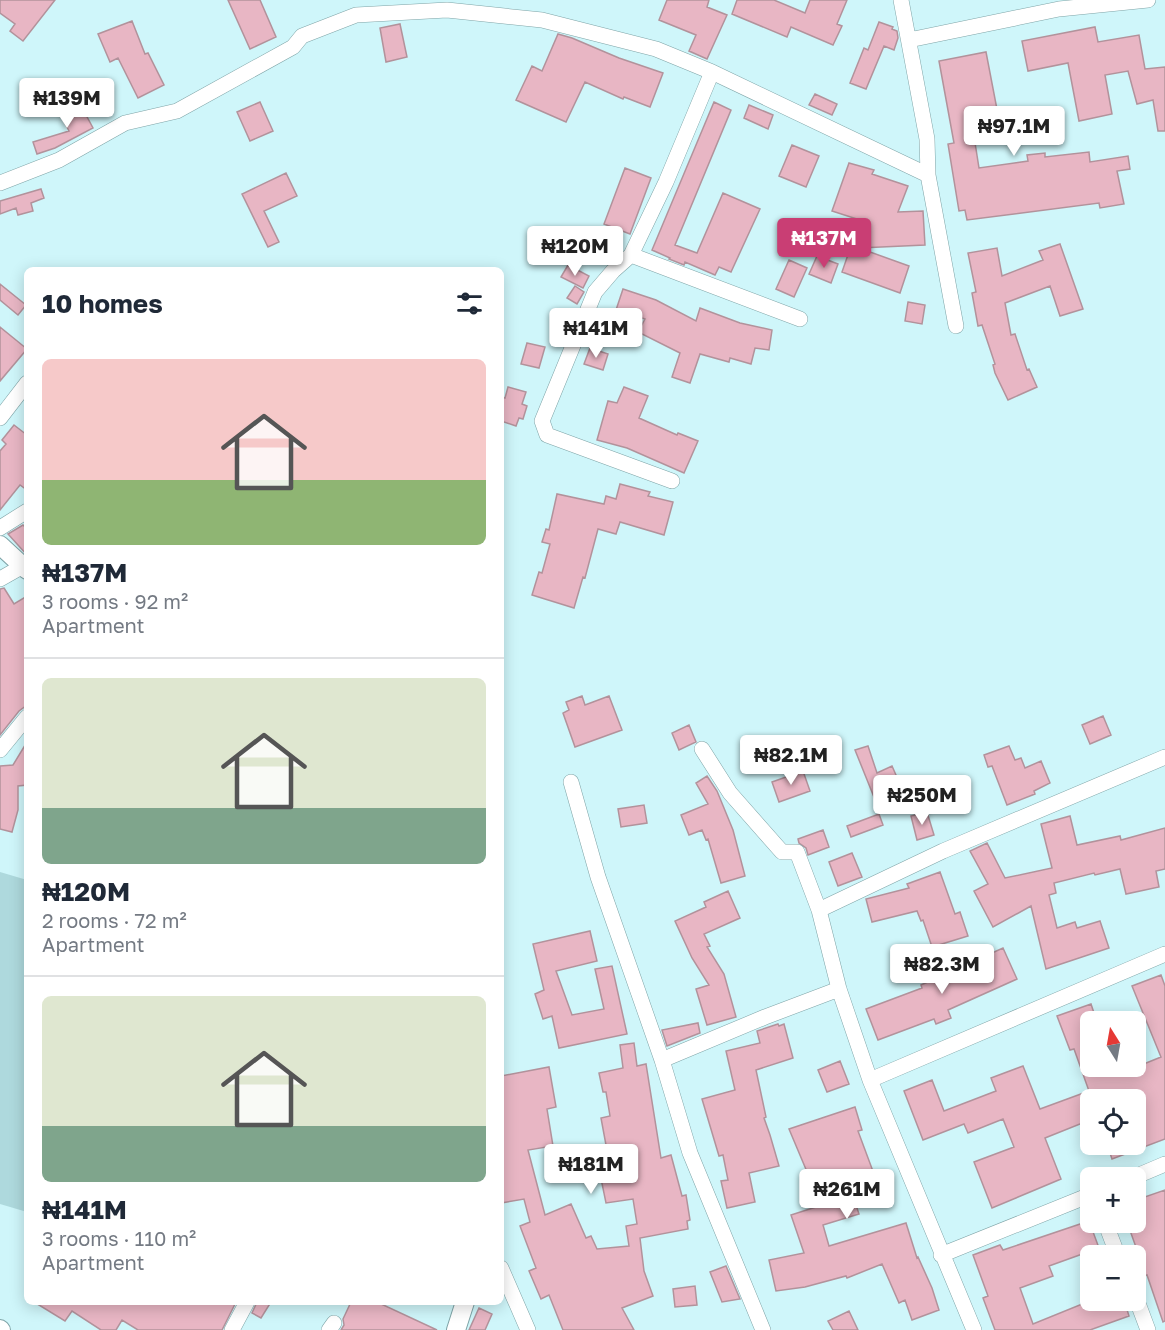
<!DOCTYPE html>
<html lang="en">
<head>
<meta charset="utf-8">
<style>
  :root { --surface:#fff; --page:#f2f2f3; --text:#1f2937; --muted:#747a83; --line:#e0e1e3; --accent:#c93e74 }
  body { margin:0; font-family:"Golos Text",sans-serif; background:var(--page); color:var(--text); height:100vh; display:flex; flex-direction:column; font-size:22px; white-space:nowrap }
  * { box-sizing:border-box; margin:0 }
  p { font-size:20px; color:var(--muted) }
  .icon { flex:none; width:33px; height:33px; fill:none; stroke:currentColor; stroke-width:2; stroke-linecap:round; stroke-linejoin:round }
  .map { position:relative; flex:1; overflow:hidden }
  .sheet { position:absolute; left:24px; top:267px; width:480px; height:1038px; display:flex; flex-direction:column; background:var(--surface); border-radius:9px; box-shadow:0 3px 15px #0003 }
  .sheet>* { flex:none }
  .needle { width:39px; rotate:349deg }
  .fabs { position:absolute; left:1080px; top:1011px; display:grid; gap:12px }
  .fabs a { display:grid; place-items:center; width:66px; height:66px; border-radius:9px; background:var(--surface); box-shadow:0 3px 15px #0003; font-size:30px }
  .price { position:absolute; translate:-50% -51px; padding:0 14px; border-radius:6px; background:#fff; color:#222; font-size:20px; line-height:39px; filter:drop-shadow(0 2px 3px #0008) }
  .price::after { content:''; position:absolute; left:50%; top:36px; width:18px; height:14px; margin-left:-9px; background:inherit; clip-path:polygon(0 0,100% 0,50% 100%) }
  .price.active { background:var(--accent); color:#fff }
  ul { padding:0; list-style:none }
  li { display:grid; align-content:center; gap:12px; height:318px; padding:0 18px }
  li+li { border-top:2px solid var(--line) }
  li span { display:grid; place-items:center; height:186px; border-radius:9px; color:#555 }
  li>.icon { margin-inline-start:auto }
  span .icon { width:108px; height:108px; fill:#fffc; stroke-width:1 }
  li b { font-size:26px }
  h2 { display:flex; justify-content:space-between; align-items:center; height:72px; padding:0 18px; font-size:26px }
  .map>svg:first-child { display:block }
  .green { fill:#aed9dd }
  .building { fill:#e8b6c4; stroke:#b2929b; stroke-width:1.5 }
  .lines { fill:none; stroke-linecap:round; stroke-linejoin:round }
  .minor-casing { stroke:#7fa4a7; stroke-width:16 }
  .tertiary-casing { stroke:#7fa4a7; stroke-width:20 }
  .minor { stroke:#fff; stroke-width:15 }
  .tertiary { stroke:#fff; stroke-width:18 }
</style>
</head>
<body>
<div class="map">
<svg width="1165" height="1330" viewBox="0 0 1165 1330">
  <rect width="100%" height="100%" fill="#cff6fa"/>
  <path class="green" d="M0,872l27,8v332l-27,-8z"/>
  <path class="building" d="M0,0h55l-32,41 -13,-10 5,-7 -15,-11z
    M228,0h32l16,37 -26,12z
    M667,0h42l-2,7 20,8 -20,44 -18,-8 7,-16 -37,-15z
    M737,0h37l31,13 5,-13h37l-10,24 5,2 -9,19 -42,-18 -4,10 -55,-23z
    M132,21l13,33 3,-1 16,32 -26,13 -20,-40 -8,4 -12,-28z
    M879,22l14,5 -1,2 5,2 1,7 -4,12 -10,-4 -18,43 -16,-6 14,-35 4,2z
    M400,24l7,33 -21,5 -6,-34z
    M1095,27l3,15 41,-7 6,34 20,-2v64h-7l-5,-31 -16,4 -9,-33 -23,4 7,39 -33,7 -11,-58 -40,8 -6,-30z
    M558,34l14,4 47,20 44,15 -13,34 -26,-10 -1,2 -38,-17 -19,40 -50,-22 16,-34 10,5z
    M986,52l14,73 -27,5 6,38 49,-7 -1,-6 18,-2v4l44,-5 1,10 38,-6 2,13 -13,2 7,33 -24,4 -1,-5 -132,17 -2,-10 -6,1 -11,-67 6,-1 -15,-82z
    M815,94l22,10 -5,11 -23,-10z
    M79,102l14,26 -38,20 -18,6 -4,-12 36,-11 -10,-19z
    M260,102l13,29 -23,10 -13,-29z
    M714,102l17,8 -56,135 22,8 26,-60 37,16 -29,63 -12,-5 -4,8 -30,-13 -1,3 -15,-6 1,-1 -18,-8z
    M749,105l24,10 -5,14 -24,-11z
    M792,145l27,11 -13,31 -27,-11z
    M849,163l25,7 -2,4 36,12 -10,26 25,-1 2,34 -66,3 50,18 -9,27 -58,-21 18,-52 -28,-9z
    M625,168l26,10 -21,56 -26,-10z
    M286,173l11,23 -33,15 15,31 -11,5 -26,-53z
    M41,189l3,9 -13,5 2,8 -15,4 -2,-7 -16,6v-13z
    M1060,244l23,65 -23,7 -10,-30 -45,17 6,32 4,-1 12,36 2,-1 8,18 -29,13 -13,-27 -2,-8 2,-1 -13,-39 -4,1 -6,-33 4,-1 -8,-39 29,-5 5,28 41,-16 -4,-9z
    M817,256l21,8 -7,19 -22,-9z
    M789,260l18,8 -13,29 -18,-8z
    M568,265l21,11 -6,12 -22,-11z
    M0,284l26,21 -8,10 -18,-15z
    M575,286l9,6 -7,12 -10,-6z
    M623,289l33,11 40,21 4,-13 40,15 32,7 -3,20 -14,-2 -4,16 -21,-6 -1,4 -29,-8 -10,29 -18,-6 8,-24 -42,-21 7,-13 -29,-9z
    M908,302l17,3 -3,19 -17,-3z
    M0,327l27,22 -27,32z
    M527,343l18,4 -6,21 -18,-4z
    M590,348l18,6 -5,16 -19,-6z
    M508,387l18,5 -4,12 5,2 -4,13 -4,-1 -3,8 -15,-5v-24l4,1z
    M624,387l24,9 -9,22 38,17 1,-2 20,8 -14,32 -57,-25 -30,-8 11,-39 9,2z
    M14,425l13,10v55l-7,-5 -20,25v-59l6,-7 -4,-4z
    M620,484l30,8 -2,4 25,6 -9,33 -44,-13 -4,12 -18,-5 -13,49 -2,-1 -9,31 -42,-13 7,-23 3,1 8,-29 -8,-2 4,-13 3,1 8,-36 47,10 2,-8 10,3z
    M23,525l4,4v26l-19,-21z
    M4,588l10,16 13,-8v109l-8,6 -19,24v-146z
    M582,696l3,9 24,-9 13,34 -47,17 -12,-34 6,-3 -3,-8z
    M1103,716l8,19 -21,9 -8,-19z
    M689,725l7,17 -17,8 -7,-17z
    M27,742v43l-9,1v24l-6,22 -12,-3v-63l13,-1z
    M868,746l9,27 15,-7 15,34 -27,12 -25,-62z
    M1009,746l6,14 6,-2 4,10 16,-7 9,22 -16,8 1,3 -28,11 -15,-39 -4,1 -4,-12z
    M803,771l7,20 -31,11 -7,-20z
    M707,776l10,15 16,39 12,46 -24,7 -13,-44 -2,1 -4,-10 -13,5 -8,-20 27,-11 -12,-21z
    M644,805l3,18 -26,4 -3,-18z
    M927,812l7,23 -17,5 -6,-24z
    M879,814l4,11 -32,12 -4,-11z
    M1070,816l7,29 43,-9 1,4 44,-12v41l-9,2 3,16 -33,7 -6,-25 -25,6 -1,-2 -40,10 2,10 -7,2 8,33 18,-6 2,6 23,-7 9,27 -63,21 -15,-63 -38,21 -19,-36 14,-7 -18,-33 17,-8 18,35 47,-10 -11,-44z
    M823,830l6,17 -21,8 -2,-7 -7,-5 -1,-4z
    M852,853l10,24 -24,9 -9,-24z
    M940,872l15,42 5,-2 8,24 -36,11 -9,-27 -2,1 -4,-10 -45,11 -6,-23 43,-11 -2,-4z
    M728,891l12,27 -36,16 6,12 -3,1 17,27 12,43 -29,8 -11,-36 13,-4 -17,-27 -17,-37 31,-14 -2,-5z
    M590,931l7,30 -41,10 16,44 32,-6 -9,-40 17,-3 15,68 -68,14 -7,-32 -9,3 -8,-25 9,-4 -11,-46z
    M1003,948l14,31 -69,31 3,8 -15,6 -2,-5 -56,21 -12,-31 56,-21 -1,-3z
    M1161,975l4,11v153l-53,20 -5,-15h29v-44h-43l-3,-7v27l-45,18 16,41 -69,29 -18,-46 40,-15 -11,-28 -35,14 -4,-9 -41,16 -19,-49 28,-11 12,31 52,-20 -5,-13 32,-12 17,43 49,-18 -15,-42 -4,1 -13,-34 34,-12 6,18h-7v44h20l4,10 47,-19 -29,-71z
    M698,1023l2,10 -33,13 -5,-16z
    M778,1024l1,2 5,-2 9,34 -37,12 10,47 -2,1 6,17 9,31 -30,7 6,29 -28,6 -6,-27 7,-1 -5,-25 -4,1 -17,-57 33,-9 -9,-39 34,-8 -3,-12z
    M634,1043l3,23 9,-2 15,94 10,-3 11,41 4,-1 4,25 -3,1 1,8 -48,9 4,33 9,25 -31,12 12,22h-71l-14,-35 -8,4 -12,-28 7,-3 -16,-42 10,-4 -6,-23 -23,4v-127l48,-9 7,40 -9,2 6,37 -25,4 17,65 26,-11 15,34 5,-2 6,13 32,-3 -3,-20 11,-2 -4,-25 -27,4 -8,-39 -16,4 -3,-18 27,-5 -5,-27 9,-2 -4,-24h-3l-4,-19 24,-5 -3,-23z
    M840,1061l9,23 -22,8 -9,-22z
    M855,1107l7,23 -4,1 16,43 -25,10 10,30 -36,11 6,21 77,-23 11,35 1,-1 14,31 7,22 -27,10 -7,-20 -6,3 -17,-39 -35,14 -1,-2 -41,11 -29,4 -7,-31 35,-7 -13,-38 28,-9 -3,-7 2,-1 -29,-69z
    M1165,1190v131l-2,1 -16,-47 -4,1 -9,-25 3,-1 -10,-28h9v-22z
    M1089,1221l10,27 -50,18 4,10 -33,12 13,36 59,-24h32l5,16 -39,14h-95l-12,-32 5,-2 -15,-41 27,-10 3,5z
    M726,1266l14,33 -18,3 -12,-30z
    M695,1286l2,19 -22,2 -2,-18z
    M34,1302h202l-14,28h-84l-16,-10 -6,10h-15l-29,-19 -7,10z
    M257,1302h14l-10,16 -9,-5z
    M351,1302h26l60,28h-96l3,-5 -1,-6z
    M479,1308l13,6 -7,16h-16z
    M849,1311l9,19h-25l-5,-9z"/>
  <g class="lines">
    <defs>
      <path id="minor" d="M901,0l26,139 1,36 28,151
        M909,40l150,-31 89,-9
        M0,183l59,-23 66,-37 52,-12 116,-64 9,-11 54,-21 91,-5 95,10 114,29 56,23 216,103
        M631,255l169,64
        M0,418l27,-35
        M672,481l-125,-46 -5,-14 53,-129 18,-21 18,-16 35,-73 46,-110
        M0,528l27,-17
        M0,579l23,-13
        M702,749l28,44 52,59h15l22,58 20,79 31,91 104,250
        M0,750l27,-33
        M571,782l27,95 64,183 28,93 73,177
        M819,910l124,-59 222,-94
        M662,1060l103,-43 74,-28
        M870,1080l295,-126
        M1132,1178l33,-14
        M1105,1222l13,34
        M941,1255l149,-60
        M501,1268l27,62
        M1136,1298l12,32
        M232,1330l15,-28
        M329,1330l5,-7"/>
      <path id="tertiary" d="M0,545l27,25
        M0,1329l1,1
        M456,1330l9,-28"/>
    </defs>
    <use href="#minor" class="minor-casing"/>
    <use href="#tertiary" class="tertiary-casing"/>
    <use href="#minor" class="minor"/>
    <use href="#tertiary" class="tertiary"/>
  </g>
</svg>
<div class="fabs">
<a><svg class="needle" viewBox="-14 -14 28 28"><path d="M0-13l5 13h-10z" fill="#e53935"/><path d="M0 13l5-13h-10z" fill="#747a83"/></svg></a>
<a><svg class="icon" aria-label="locate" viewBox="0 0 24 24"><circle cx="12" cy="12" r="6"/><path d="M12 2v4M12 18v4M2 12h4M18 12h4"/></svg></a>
<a>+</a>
<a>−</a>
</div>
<b class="price" style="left:67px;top:129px">₦139M</b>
<b class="price" style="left:1014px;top:157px">₦97.1M</b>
<b class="price active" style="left:824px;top:269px">₦137M</b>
<b class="price" style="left:575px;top:277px">₦120M</b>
<b class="price" style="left:596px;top:359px">₦141M</b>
<b class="price" style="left:791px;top:786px">₦82.1M</b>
<b class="price" style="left:922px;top:826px">₦250M</b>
<b class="price" style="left:942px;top:995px">₦82.3M</b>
<b class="price" style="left:591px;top:1195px">₦181M</b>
<b class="price" style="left:847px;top:1220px">₦261M</b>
<section class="sheet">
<h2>10 homes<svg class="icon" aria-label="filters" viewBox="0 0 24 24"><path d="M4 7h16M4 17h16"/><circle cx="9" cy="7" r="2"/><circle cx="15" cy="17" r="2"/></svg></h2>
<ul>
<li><span style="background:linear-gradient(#f6c9c9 65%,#8fb573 0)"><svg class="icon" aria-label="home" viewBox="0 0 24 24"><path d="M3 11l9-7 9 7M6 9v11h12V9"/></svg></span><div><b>₦137M</b><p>3 rooms · 92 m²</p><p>Apartment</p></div></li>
<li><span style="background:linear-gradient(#dfe7d0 70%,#7fa58c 0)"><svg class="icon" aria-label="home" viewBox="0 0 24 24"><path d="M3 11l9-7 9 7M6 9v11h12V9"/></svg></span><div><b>₦120M</b><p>2 rooms · 72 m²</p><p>Apartment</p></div></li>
<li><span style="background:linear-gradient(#dfe7d0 70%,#7fa58c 0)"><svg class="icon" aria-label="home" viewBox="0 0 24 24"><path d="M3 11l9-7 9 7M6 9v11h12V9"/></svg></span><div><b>₦141M</b><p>3 rooms · 110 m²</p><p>Apartment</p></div></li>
</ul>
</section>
</div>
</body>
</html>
